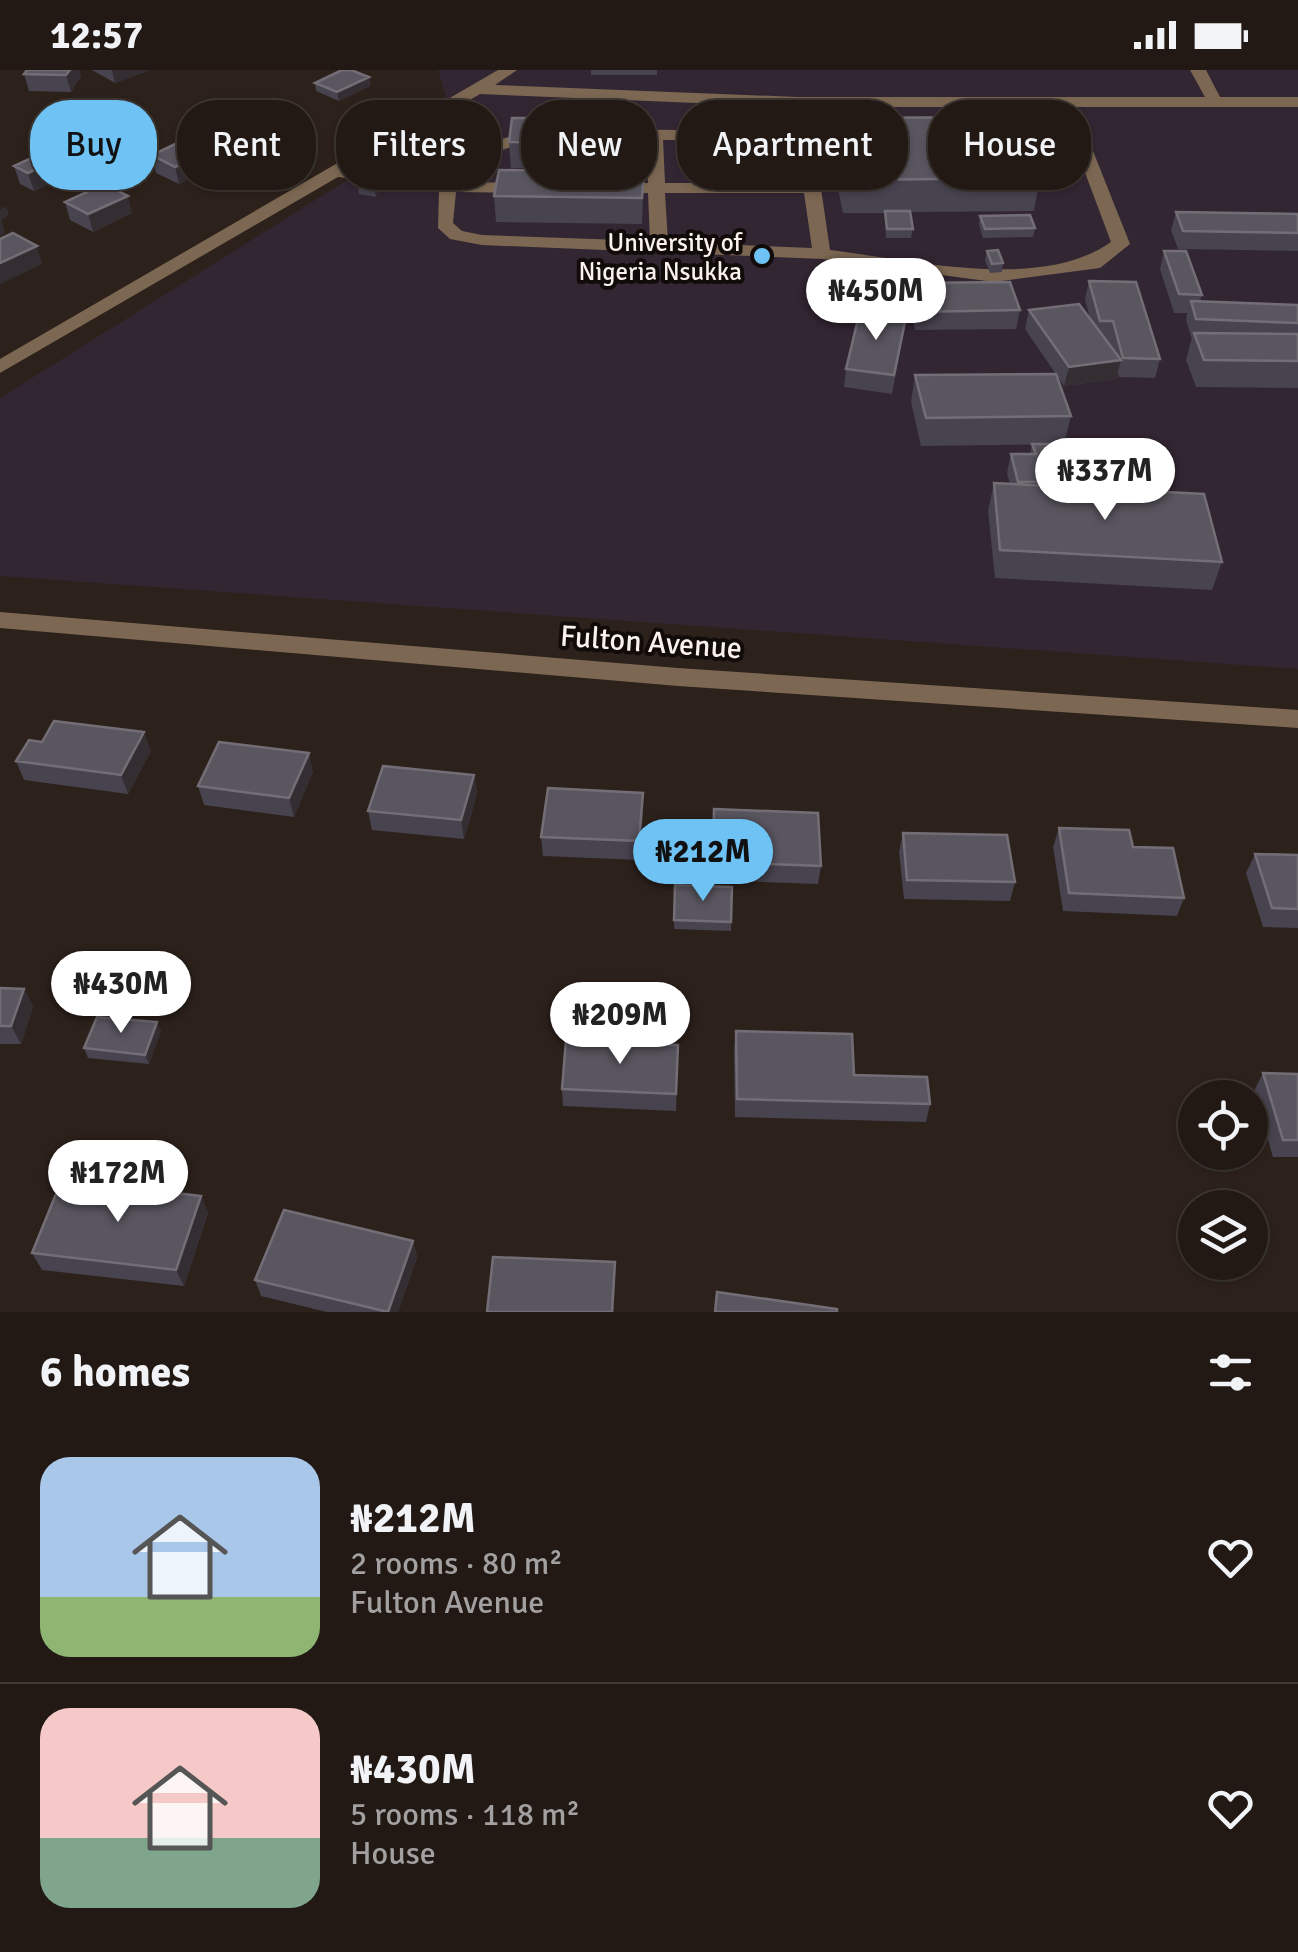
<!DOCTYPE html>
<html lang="en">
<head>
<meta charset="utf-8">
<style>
  :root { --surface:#221914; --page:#2e2622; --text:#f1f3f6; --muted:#a2a0a0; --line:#3f3834; --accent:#6fc2f4 }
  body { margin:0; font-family:Signika,sans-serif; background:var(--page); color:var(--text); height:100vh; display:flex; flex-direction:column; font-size:38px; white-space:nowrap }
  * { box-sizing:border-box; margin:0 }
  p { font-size:32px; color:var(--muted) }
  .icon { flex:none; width:55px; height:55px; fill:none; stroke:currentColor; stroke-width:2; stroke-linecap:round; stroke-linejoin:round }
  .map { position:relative; height:1242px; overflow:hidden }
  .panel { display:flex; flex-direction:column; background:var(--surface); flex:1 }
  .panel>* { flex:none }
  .banner { position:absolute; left:30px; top:30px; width:1240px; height:90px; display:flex; gap:20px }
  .buttons { position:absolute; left:1178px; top:1010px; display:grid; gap:20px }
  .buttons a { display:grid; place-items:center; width:90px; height:90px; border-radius:50%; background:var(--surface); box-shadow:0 2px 8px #0004,0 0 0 2px var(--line); font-size:50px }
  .price { position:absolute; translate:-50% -85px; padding:0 22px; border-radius:35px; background:#fff; color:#222; font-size:32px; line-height:65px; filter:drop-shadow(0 2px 5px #0008) }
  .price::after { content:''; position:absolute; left:50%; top:60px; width:30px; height:22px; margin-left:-15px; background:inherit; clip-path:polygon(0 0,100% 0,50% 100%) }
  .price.on { background:var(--accent); color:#111 }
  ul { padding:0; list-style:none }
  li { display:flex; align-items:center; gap:30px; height:250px; padding:0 40px }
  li+li { border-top:2px solid var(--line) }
  li span { display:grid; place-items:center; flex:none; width:280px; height:200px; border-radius:30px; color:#555 }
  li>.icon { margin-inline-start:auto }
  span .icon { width:120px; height:120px; fill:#fffc; stroke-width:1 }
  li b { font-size:42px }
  h2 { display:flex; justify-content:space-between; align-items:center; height:120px; padding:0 40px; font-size:42px }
  .tag { padding:0 35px; border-radius:40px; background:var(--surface); box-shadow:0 2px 8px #0004,0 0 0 2px var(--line); font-size:35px; line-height:90px }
  .tag.on { background:var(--accent); color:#111 }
  .status { display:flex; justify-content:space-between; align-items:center; height:70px; padding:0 50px; background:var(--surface); direction:ltr }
  .status svg { height:28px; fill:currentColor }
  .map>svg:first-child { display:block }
  .education { fill:#332633 }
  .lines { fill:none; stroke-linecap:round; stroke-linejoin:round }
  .minor { fill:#7c6852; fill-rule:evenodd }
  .wall { fill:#47434f }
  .shaded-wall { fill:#342e33 }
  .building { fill:#5a5660; stroke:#736e76; stroke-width:2.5 }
  .poi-dot { fill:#6fc2f4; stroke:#110c09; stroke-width:4 }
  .labels { text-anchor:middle; stroke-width:8; stroke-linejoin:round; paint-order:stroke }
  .far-poi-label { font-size:25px; fill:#fbf2ee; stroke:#110c09; text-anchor:end }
  .street-label { font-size:30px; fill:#fbf2ee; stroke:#110c09 }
</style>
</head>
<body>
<div class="status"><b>12:57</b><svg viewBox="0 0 49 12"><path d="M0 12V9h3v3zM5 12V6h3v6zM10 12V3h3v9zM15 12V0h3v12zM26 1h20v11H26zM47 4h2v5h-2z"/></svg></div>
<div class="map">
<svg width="1298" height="1242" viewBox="0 0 1298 1242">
  <rect width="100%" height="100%" fill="#2d211b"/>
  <path class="education" d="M438,0h860v599l-1298,-93v-178l451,-283z"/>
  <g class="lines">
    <path class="minor" d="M498,0h19l-22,15 302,12h408l-15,-27h16l14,27h78v10h-501l-317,-13 -128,75 92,12c31,-43 75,-49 126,-52l453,4 68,13 39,98 -30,24 -106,14 -172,-23 -340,-14 -32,-6 -12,-11 1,-37 -101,-14 -338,196v-14zM570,69l76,1 2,43h-35l-9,5 9,5h35l2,48 -168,-6 -20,-4 -9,-8 3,-31 72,1 9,-5 -9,-5 -67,-1c26,-37 67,-41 109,-43zM663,70l134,1 6,42h-138zM814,71l209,2 55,11 33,88c-70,50 -199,18 -281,8zM665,123h139l8,55 -144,-6z
      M0,542l678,56 620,42v18l-620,-42 -678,-58z"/>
  </g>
  <path class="wall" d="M92,0h58l-35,13z
    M591,0h66v5h-66z
    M24,4l57,2 -10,16 -42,-1z
    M369,7l1,9 -31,15 -23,-10 -1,-8z
    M238,44l60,12 -33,16 -23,-10z
    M650,48v50h-139l-2,-26z
    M832,48l208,60 -6,33 -124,1 3,17 -2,9h-25l-1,-25h-42l-13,-62z
    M108,65l4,17 -78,39 -14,-7 -6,-18 27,-12 -3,-11z
    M152,85l63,12 -36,17 -23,-11z
    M644,102l-2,52 -146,-2 -2,-26z
    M382,109l1,9 -7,9 -17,-3 -1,-9z
    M65,132l67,11 -39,19 -23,-12z
    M1176,142l122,2v37l-120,-2 -7,-19z
    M980,146l55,12 -2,9 -50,1 -4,-13z
    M987,181l16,12 -1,9 -12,1 -5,-13z
    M1164,181l38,44 -2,6 98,4v83l-102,-1 -10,-27 6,-23h-1l-5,-18 1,-6h-13l-14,-44z
    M1089,211l71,78 -5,19 -36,-1 -1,-4 -2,6 -52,7 -39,-57 4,-19 61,9 -5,-20z
    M911,213l109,27 -4,19 -101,1 -6,-28z
    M903,265l-11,59 -48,-7 2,-18z
    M915,305l156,41 -7,28 -143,2 -10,-44z
    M1032,374l98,9 37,28 -4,11 59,70 -10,28 -217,-12 -7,-67 6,-28 16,1 -3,-11 4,-19h19z
    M151,681l-23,43 -104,-14 -8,-19z
    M313,702l-19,45 -90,-12 -6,-19z
    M474,705l3,19 -13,45 -92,-9 -4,-19z
    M714,739l107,57 -3,18 -106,-4z
    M643,742l-3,48 -97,-4 -2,-19z
    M1059,758l74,19 51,51 -7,18 -114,-5 -10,-64z
    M903,763l112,49 -5,19 -106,-2 -5,-47z
    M1255,784l43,1v73l-35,-1 -17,-54z
    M675,815l57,2 -1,44 -57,-2z
    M0,918l24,1 9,18 -12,37h-21z
    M161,961l-12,33 -61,-6 -4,-10z
    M736,961l194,73 -4,18 -191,-5 -1,-68z
    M678,975l-2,66 -113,-5 -1,-17z
    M1263,1003l35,1v83h-25l-19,-66z
    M201,1126l7,17 -24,73 -142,-16 -10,-17z
    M413,1171l4,16 -19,55h-71l-66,-16 -6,-16z"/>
  <path class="shaded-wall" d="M70,0h10l1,6 -10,16 -5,-17z
    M112,0h38l-35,13z
    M369,7l1,9 -31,15 -2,-9z
    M295,39l3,17 -33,16 -3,-17z
    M108,65l4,17 -78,39 -6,-18z
    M212,79l3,18 -36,17 -4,-17z
    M382,109l1,9 -7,9 -2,-9z
    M128,126l4,17 -39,19 -5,-18z
    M6,136l3,9 -8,5 4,13 -5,3v-26z
    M37,176l5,18 -42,20v-21z
    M1121,290l-5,19 -52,7 5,-19z
    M144,662l7,19 -23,43 -7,-19z
    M309,683l4,19 -19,45 -5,-19z
    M474,705l3,19 -13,45 -3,-19z
    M643,723v19l-3,48 -1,-19z
    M24,919l9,18 -12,37 -10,-18z
    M157,952l4,9 -12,33 -4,-9z
    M201,1126l7,17 -24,73 -8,-16z
    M413,1171l4,16 -19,55h-10z
    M615,1192l-1,50h-2z"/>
  <path class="building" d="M27,0h43l-4,5 -42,-1z
    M342,0h9l18,7 -32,15 -22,-9z
    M272,29l23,10 -33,16 -24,-11z
    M1016,47l24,61 -194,2 -14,-62z
    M512,48h138v25l-141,-1z
    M79,53l29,12 -80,38 -14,-7 37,-17 -13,-6z
    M188,68l24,11 -37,18 -23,-12z
    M499,100l145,2 -2,26 -148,-2z
    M365,106l17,3 -8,9 -16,-3z
    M104,114l24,12 -40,18 -23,-12z
    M885,141h25l3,18h-26z
    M1176,142l122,2v19l-115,-2z
    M1030,145l5,13 -50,1 -5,-13z
    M13,163l24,13 -37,17v-24z
    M998,180l5,13 -11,1 -5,-13z
    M1164,181h22l16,44 -23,-1z
    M1089,211l47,1 24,77 -37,-1 -10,-37h-13z
    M1010,212l10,28 -102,2 -7,-29z
    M1191,231l107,4v18l-102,-4z
    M1079,234l42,56 -52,7 -40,-57z
    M860,241l46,6 -12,58 -48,-6z
    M1194,263l104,1v27l-94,-1z
    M1056,304l15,42 -145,2 -11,-43z
    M1032,374h95l3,9h26l11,28 -149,1 -7,-28h25z
    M994,413l210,11 18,68 -222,-12z
    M54,651l90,11 -23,43 -105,-14 13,-21 13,2z
    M219,672l90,11 -20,45 -91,-12z
    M383,696l91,9 -13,45 -93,-9z
    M548,718l95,5 -4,48 -98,-4z
    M714,739l104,4 3,53 -108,-4z
    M1059,758l70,2 4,17 40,1 11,50 -115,-5z
    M903,763l104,2 8,47 -108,-2z
    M1255,784l43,1v54l-26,-1z
    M675,815l57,2 -1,35 -57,-2z
    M0,918l24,1 -13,37h-11z
    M97,947l60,5 -12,33 -61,-7z
    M736,961l116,3 2,41 73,2 3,27 -193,-5z
    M566,970l112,5 -2,49 -114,-5z
    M1263,1003l35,1v66h-15z
    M62,1109l139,17 -25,74 -144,-17z
    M284,1140l129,31 -25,71 -133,-32z
    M493,1187l122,5 -3,50h-125z
    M717,1222l120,17v3h-122z"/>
  <circle class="poi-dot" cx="762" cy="186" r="10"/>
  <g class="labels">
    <g class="far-poi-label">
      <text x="742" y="181">University of<tspan x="742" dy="29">Nigeria Nsukka</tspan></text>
    </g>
    <g class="street-label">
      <text transform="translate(651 572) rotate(4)" y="10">Fulton Avenue</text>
    </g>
  </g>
</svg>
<div class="buttons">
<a><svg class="icon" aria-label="locate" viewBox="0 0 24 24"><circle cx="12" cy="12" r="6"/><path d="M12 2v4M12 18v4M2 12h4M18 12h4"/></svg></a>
<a><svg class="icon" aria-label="layers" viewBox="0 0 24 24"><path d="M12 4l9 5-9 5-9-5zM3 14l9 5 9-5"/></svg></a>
</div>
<b class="price" style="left:876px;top:273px">₦450M</b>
<b class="price" style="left:1105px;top:453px">₦337M</b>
<b class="price on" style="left:703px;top:834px">₦212M</b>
<b class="price" style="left:121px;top:966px">₦430M</b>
<b class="price" style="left:620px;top:997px">₦209M</b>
<b class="price" style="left:118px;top:1155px">₦172M</b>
<div class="banner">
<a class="tag on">Buy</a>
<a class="tag">Rent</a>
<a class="tag">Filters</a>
<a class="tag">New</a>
<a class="tag">Apartment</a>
<a class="tag">House</a>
</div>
</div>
<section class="panel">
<h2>6 homes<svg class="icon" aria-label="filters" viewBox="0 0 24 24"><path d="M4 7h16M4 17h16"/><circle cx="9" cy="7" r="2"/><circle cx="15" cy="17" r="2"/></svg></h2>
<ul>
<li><span style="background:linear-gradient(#a9c7e8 70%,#8fb573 0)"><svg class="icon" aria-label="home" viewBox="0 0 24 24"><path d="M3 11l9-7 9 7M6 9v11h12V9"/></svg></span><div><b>₦212M</b><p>2 rooms · 80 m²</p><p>Fulton Avenue</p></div><svg class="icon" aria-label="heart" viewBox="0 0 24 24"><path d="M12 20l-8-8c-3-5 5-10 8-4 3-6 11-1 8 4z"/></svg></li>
<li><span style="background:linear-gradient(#f6c9c9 65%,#7fa58c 0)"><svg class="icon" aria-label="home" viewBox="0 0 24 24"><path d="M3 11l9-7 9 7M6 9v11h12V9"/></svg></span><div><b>₦430M</b><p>5 rooms · 118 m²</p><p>House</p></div><svg class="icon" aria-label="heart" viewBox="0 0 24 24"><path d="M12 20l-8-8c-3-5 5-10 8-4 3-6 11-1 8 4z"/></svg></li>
</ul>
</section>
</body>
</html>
